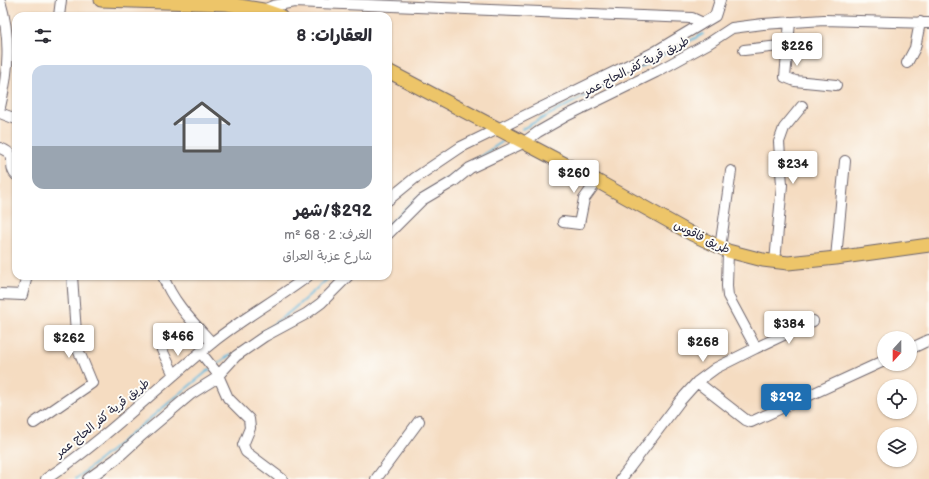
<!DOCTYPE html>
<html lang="ar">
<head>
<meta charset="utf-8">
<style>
  :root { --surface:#fff; --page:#f7f7f7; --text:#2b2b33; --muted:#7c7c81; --line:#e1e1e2; --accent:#1f6fb2 }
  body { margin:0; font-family:"Balsamiq Sans","Playpen Sans Arabic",sans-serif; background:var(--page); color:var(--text); direction:rtl; height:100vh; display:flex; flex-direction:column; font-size:15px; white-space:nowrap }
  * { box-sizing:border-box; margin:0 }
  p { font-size:13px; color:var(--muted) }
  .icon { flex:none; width:22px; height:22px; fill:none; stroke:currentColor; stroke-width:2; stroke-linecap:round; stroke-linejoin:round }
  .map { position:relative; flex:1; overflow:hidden; direction:ltr }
  .details { position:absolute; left:12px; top:12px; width:380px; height:268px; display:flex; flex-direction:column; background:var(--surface); border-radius:12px; box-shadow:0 1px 3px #0004; direction:rtl }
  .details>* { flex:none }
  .needle { width:26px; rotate:201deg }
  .tools { position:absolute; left:877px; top:331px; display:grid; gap:8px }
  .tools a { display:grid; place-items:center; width:40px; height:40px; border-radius:50%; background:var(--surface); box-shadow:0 1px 3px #0004; font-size:20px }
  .price { position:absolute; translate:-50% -34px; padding:0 9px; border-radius:4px; background:#fff; color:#222; font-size:13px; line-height:26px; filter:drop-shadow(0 1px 2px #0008) }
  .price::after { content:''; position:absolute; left:50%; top:24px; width:12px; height:9px; margin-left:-6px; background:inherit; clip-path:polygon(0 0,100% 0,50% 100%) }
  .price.current { background:var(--accent); color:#fff }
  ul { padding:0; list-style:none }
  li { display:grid; align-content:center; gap:8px; height:212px; padding:0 20px }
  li+li { border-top:1px solid var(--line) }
  li span { display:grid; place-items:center; height:124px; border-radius:12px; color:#555 }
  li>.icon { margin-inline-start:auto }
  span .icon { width:72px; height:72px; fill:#fffc; stroke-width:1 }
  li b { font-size:17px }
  h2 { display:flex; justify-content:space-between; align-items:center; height:48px; padding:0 20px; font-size:17px }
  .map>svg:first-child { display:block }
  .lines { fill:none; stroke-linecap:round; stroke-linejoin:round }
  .stream { stroke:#5fb7dc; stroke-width:2 }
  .minor-casing { stroke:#6c636a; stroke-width:12 }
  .major-casing { stroke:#6c636a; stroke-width:15 }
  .minor { stroke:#fff; stroke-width:10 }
  .major { stroke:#edc569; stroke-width:13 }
  .labels { text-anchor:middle; stroke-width:4; stroke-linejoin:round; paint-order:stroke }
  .street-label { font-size:12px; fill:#22223b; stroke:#fdfcf7 }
</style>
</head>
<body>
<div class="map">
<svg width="929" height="479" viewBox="0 0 929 479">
  <rect width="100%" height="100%" fill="#fdfcf7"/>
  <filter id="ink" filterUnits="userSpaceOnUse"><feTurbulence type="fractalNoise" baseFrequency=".025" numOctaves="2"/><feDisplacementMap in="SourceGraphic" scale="8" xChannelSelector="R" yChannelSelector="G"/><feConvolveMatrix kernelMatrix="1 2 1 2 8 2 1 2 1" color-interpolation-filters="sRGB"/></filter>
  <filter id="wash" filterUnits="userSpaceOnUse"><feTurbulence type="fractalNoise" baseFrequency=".012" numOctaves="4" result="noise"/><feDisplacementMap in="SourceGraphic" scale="16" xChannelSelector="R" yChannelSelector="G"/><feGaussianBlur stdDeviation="0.9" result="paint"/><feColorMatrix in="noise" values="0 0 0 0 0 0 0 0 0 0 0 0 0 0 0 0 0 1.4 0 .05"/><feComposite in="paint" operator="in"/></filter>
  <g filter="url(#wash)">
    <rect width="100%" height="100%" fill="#f5dcc1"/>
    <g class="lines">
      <path class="stream" d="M522,129l181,-95
        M388,225l26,-25 88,-58
        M263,332l28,-21 40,-35
        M215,366l16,-12
        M76,479l134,-110"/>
    </g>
  </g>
  <g filter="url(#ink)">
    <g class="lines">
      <defs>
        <path id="minor" d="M0,1c11,37 9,69 0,106
          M263,10l10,-4 21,-4 398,16 11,5
          M59,16l2,-16
          M790,22l-5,55 10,4 41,4
          M744,50l44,-5
          M907,63l8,-15 5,-26
          M0,113l16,6
          M0,148c21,8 6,17 16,27
          M388,200l27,-22 46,-31 192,-94 50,-30 12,-7 5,-16
          M563,222l16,2 5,-25 13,-18
          M388,234l34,-34 32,-19 16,-13 53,-25 15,-11 30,-17 88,-43 53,-29 23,-15 31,-4 61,-4 105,3
          M720,248l11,-77
          M836,258l9,-97
          M775,262l7,-77 -3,-43 5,-14 18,-22
          M163,276c10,27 30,46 49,67
          M0,294l22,1 5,-19
          M756,348l57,-27
          M910,349l19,-9
          M162,350l12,25
          M201,353l16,20 11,25 21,21 1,9 -7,17 3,7 36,27
          M697,382l49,38 5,2 133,-61
          M34,423l58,-40 -15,-36 -5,-71
          M46,479c60,-40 111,-92 167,-137 30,-24 65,-43 95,-66
          M88,479l28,-20 24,-22 51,-43 24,-15 21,-23 29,-20 41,-22 15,-11 27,-27
          M376,479l43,-58
          M621,479l59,-78 17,-19 19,-14 40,-20 -28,-52 -1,-10 1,-35"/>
        <path id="major" d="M101,0l126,4 36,6 17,6
          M388,71l209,110 95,53 36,17 35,9 25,3 48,-5 93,-13"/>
      </defs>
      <use href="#minor" class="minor-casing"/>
      <use href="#major" class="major-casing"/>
      <use href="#minor" class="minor"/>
      <use href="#major" class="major"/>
    </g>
  </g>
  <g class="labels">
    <g class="street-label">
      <text transform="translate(636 66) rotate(-27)" y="4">طريق قرية كفر الحاج عمر</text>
      <text transform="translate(702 237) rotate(26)" y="4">طريق فاقوس</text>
      <text transform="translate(102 418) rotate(-39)" y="4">طريق قرية كفر الحاج عمر</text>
    </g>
  </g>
</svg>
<div class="tools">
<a><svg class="needle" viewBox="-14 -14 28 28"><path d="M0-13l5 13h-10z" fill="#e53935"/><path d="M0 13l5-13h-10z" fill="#7c7c81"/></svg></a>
<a><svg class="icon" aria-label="locate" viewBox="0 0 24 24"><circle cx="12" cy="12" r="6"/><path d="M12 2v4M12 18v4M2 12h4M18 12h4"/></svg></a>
<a><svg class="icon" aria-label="layers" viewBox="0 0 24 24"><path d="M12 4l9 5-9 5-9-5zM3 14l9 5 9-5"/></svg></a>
</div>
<b class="price" style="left:797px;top:67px">$226</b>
<b class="price" style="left:793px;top:185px">$234</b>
<b class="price" style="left:574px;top:194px">$260</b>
<b class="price" style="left:789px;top:345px">$384</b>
<b class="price" style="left:178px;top:357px">$466</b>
<b class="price" style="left:69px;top:359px">$262</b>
<b class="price" style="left:703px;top:363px">$268</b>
<b class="price current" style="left:786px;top:418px">$292</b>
<section class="details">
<h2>العقارات: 8<svg class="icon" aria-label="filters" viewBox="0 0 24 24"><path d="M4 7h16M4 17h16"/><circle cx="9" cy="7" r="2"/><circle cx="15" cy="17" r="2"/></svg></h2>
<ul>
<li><span style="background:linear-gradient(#c9d6e8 65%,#9aa5b1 0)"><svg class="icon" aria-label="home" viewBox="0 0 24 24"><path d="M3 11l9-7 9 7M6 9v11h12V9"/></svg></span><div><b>$292/شهر</b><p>الغرف: 2 · 68 m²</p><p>شارع عزبة العراق</p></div></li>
</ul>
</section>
</div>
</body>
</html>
